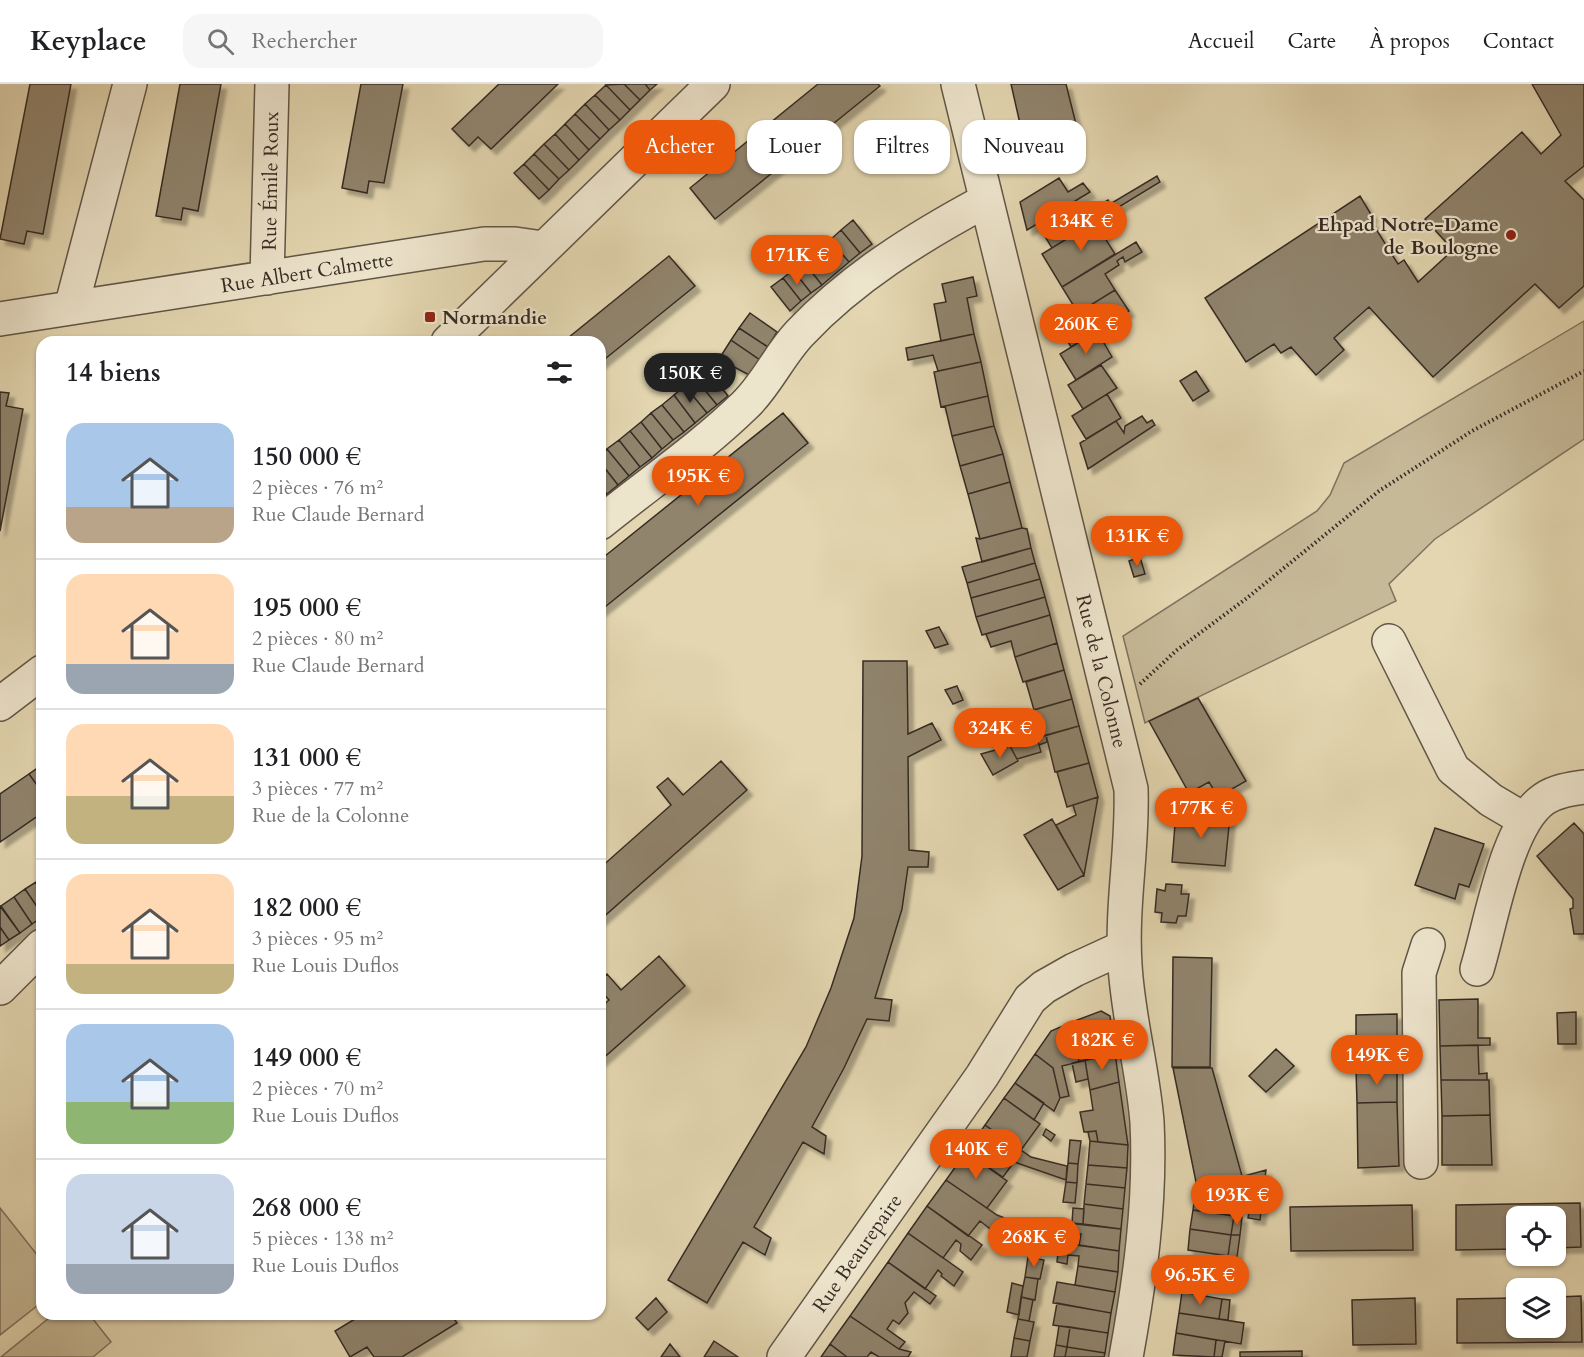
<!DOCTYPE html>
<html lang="fr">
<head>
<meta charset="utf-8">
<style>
  :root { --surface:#fff; --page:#f6f6f6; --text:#202124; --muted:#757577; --line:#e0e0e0; --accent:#ea580c }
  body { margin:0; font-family:Cardo,serif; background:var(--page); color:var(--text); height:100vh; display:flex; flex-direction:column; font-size:22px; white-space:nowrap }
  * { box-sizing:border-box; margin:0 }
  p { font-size:20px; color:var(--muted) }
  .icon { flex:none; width:33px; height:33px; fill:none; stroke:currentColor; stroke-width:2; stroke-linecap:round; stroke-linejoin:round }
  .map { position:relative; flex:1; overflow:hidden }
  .sheet { position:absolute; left:36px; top:252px; width:570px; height:984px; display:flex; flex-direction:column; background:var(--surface); border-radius:18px; box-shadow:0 2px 4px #0004 }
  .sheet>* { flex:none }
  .hud { position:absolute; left:624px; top:36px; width:570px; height:54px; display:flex; gap:12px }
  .fabs { position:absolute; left:1506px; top:1122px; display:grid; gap:12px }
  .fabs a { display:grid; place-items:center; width:60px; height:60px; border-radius:12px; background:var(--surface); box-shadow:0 2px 4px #0004; font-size:30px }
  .price { position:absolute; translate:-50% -51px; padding:0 14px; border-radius:21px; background:var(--accent); color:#fff; font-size:20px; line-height:39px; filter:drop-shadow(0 2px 3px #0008) }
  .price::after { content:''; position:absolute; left:50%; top:36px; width:18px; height:14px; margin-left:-9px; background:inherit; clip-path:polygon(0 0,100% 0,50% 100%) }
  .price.selected { background:#222; color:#fff }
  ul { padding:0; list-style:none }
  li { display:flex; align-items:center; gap:18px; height:150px; padding:0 30px }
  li+li { border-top:2px solid var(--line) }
  li span { display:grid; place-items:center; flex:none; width:168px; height:120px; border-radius:18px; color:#555 }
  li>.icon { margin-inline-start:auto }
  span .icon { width:72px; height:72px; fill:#fffc; stroke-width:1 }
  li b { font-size:26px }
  h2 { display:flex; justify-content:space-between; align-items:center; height:72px; padding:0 30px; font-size:26px }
  .tag { padding:0 21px; border-radius:18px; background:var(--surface); box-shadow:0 2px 4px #0004; font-size:21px; line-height:54px }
  .tag.selected { background:var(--accent); color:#fff }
  header { display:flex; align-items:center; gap:36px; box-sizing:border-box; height:84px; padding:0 30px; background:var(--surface); border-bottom:2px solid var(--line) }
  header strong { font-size:28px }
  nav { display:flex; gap:33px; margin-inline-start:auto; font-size:21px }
  .search { width:420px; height:54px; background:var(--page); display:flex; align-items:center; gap:15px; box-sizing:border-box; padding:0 21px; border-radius:18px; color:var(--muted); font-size:22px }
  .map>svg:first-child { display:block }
  .green { fill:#c6b998; stroke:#7e725e; stroke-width:1.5 }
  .building { fill:#90846d; stroke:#362c24; stroke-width:1.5; filter:url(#shadow) }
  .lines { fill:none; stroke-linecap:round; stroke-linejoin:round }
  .minor-casing { stroke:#615647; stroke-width:36 }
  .path { stroke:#362c24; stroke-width:4; stroke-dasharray:1.5 3; stroke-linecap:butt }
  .minor { stroke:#ede4cc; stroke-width:33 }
  .poi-dot { fill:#8f2418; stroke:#ede4cc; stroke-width:2 }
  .labels { text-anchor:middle; stroke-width:4.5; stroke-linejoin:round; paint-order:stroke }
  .street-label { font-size:20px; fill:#362c24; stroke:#ede4cc }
  .poi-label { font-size:20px; font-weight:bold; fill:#362c24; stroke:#ede4cc; text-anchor:end }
</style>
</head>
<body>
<header>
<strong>Keyplace</strong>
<div class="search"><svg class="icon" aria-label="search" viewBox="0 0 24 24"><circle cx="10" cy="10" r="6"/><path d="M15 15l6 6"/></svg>Rechercher</div>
<nav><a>Accueil</a><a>Carte</a><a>À propos</a><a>Contact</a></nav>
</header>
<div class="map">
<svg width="1584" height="1273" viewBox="0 0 1584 1273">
  <defs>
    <filter id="shadow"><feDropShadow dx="5.5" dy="5.5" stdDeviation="1.5" flood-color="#0004"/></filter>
  </defs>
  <rect width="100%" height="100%" fill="#e3d6b0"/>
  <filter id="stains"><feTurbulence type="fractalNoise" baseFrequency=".00333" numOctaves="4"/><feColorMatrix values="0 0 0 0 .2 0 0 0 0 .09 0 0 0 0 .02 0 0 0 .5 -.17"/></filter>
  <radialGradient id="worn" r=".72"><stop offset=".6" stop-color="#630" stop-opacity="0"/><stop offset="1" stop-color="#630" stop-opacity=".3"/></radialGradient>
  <path class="green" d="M1584,237v118l-149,100 -46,45 7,17 -251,122 -22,-87 194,-125 13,-16 14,-32z
    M0,1124l42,53v41l-42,33z
    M54,1230h35l22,28 -18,15h-92z"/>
  <path class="building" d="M30,0h41l-28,150 -16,-3 -3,13 -24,-5z
    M180,0h41l-23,127 -15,-3 -2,12 -25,-4z
    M361,0h42l-19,99 -15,-2 -2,12 -25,-5z
    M499,0h59l-67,65 -13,-12 -9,9 -17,-17z
    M624,0h21l5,6 -10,10z
    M624,0l16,16 -10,10 -24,-25z
    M645,0h12l-7,6z
    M818,0h60l2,2 -165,133 -25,-31z
    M1011,0h55l10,40 -53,13z
    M1532,0h52v82l-19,15 19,19v86l-25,22 -24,-24 -102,93 -64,-70 -35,31 10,12 -28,25 -25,-28 -10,6 -7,-9 -28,18 -41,-64 155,-102 12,20 -3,2 29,46 6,-4 14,22 35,-32 -28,-31 97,-87 19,22 20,-19z
    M606,1l24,25 -10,10 -25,-25z
    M595,11l25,25 -11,10 -24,-26z
    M585,20l24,26 -9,9 -25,-25z
    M575,30l25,25 -11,11 -24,-26z
    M565,40l24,26 -10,10 -24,-26z
    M555,50l24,26 -10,10 -25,-26z
    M544,60l25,26 -10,9 -25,-25z
    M534,70l25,25 -10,11 -25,-26z
    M524,80l25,26 -10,9 -25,-26z
    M1157,92l3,6 -46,28 -4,-6z
    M1059,94l9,14 15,-9 7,9 -63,38 -7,-28z
    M1108,116l6,10 -62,38 -11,-18 42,-25 5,7z
    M1107,130l8,13 -12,8 12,19 -53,33 -20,-33z
    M853,136l19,24 -12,9 -19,-23z
    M841,146l19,23 -11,9 -19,-22z
    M830,156l19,22 -27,23 -19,-24z
    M1136,158l6,10 -17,10 -2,-5 -6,4 2,4 -14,9 10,16 -37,23 -16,-26z
    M669,172l26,30 -95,77v-21h-37z
    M803,177l19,24 -11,8 -18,-23z
    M793,186l18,23 -10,8 -18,-23z
    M973,193l4,19 -10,2 7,36 -33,7 -7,-37 12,-2 -4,-18z
    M783,194l18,23 -11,10 -19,-24z
    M1115,206l14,21 -58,36 -13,-22z
    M750,229l27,19 -9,15 -29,-19z
    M739,244l29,19 -8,13 -29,-20z
    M1097,247l15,26 -36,23 -16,-26z
    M974,250l7,28 -43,9 -5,-16 -25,5 -2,-12z
    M731,256l29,20 -9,16 -32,-17z
    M981,278l7,34 -47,11 -7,-35z
    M1101,281l16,23 -34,21 -15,-24z
    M706,284l22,28 -11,9 -22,-27z
    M1196,287l13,20 -16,10 -13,-20z
    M695,294l22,27 -10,8 -22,-27z
    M685,302l22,27 -12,10 -21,-28z
    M0,308l9,1 -3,13 17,3 -23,122z
    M1107,310l14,24 -35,21 -14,-23z
    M674,311l21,28 -11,9 -22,-27z
    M988,312l6,30 -42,10 -7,-30z
    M662,321l22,27 -11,8 -22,-27z
    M651,329l22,27 -11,9 -21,-27z
    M783,329l25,30 -208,168v-51z
    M1142,332l5,7 5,-3 3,5 -67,44 -8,-26 36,-22 8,12 1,-7z
    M641,338l21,27 -10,9 -22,-27z
    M994,342l9,28 -43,12 -8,-30z
    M630,347l22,27 -12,9 -21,-27z
    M619,356l21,27 -11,9 -22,-27z
    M607,365l22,27 -11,9 -18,-23v-7z
    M1003,370l7,28 -42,12 -8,-28z
    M600,378l18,23 -11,9 -7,-8z
    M1010,398l12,46 -42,11 -12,-45z
    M600,402l7,8 -7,6z
    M1022,444l5,1 4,19 -49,14 -6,-24 4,1z
    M1031,464l4,15 -68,20 -5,-16z
    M1140,473l5,17 -11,3 -5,-16z
    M1035,479l5,16 -69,19 -4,-15z
    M1040,495l5,18 -69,20 -5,-19z
    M1045,513l5,18 -68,20 -6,-18z
    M1050,531l7,28 -42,14 -4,-16 -20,6 -5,-13z
    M939,543l9,17 -13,4 -9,-17z
    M1057,559l7,27 -41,12 -8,-25z
    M863,577h44l1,73 24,-11 9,17 -33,17 1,93 20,2 -1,15h-20l-6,42 -27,89 17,2 -3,21 -22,-2 -23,49 -32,59 14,9 -2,18 -21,-12 -49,85 17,11 -6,17 -22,-13 -36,61 -39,-23 138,-233 25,-59 23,-70 8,-62z
    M1064,586l8,29 -38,11 -8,-28z
    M957,602l6,14 -10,4 -8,-14z
    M1198,614l48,83 -28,16 -9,-15 -20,11 -40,-72z
    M1072,615l7,27 -45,13 -8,-27z
    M972,631l5,11 -10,3 -6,-11z
    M1079,642l10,37 -34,9 -9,-37z
    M1046,651l1,7 -8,3 -2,-7z
    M1037,654l4,14 -24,7 -7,-13z
    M1010,662l8,15 -25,14 -12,-21z
    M721,677l26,29 -147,130v-52l71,-63 -14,-18 11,-9 15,17z
    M1089,679l9,34 -31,10 -10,-35z
    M42,681v27l-13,-18z
    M29,690l13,18v21l-42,29v-48z
    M1098,713l-14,78 -28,-50 20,-10 -3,-10z
    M1176,728l54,4 -5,50 -53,-4z
    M1052,735l32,56 -26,15 -34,-55z
    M1574,739l10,11v100h-10l-4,-25 3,-1v-9l-36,-43z
    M1435,744l49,16 -15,43 -10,-3 -4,15 -40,-14z
    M42,794v14l-6,-10z
    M36,798l6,10v22l-17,-25z
    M1166,800l16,1 -1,9h8l-3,22h-8l-2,7 -15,-1 1,-9 -7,-1 2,-23 8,2z
    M25,805l17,25v3l-10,7 -18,-27z
    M14,813l18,27 -12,9 -19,-27z
    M0,822l20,27 -11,7 -9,-13z
    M0,843l9,13 -9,6z
    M659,872l26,30 -85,75v-53l9,-8 -9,-10v-10l7,-6 14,16z
    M1173,873l39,1 -2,109h-38z
    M1478,915v39h12v7l-50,1 -1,-46z
    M1101,927l9,5 5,37 -36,9 -7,-40z
    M1576,928v32h-18l-1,-31z
    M1397,930v55h-41v-54z
    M1072,938l7,40 -17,4 7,30 -9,2 -7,-30 -18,-14 16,-23z
    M1478,961l1,29 8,-1v7h-46l-1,-34z
    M1276,965l18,17 -28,26 -17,-16z
    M1115,969l4,29 -29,8 -5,-30z
    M1035,970l18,14 7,30 -6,13 -39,-28z
    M1085,976l3,19 -12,3 -4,-19z
    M1173,984h39l30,108 -45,11z
    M1356,985h41v33l-40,1z
    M1441,996h48l1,35 -48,1z
    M1119,998l9,63 -30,-3 -2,-11 -12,1 -4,-20 13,-2 -3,-20z
    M1015,999l29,20 -10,17 -30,-22z
    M1004,1014l36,26 -19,26 -36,-25z
    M1397,1018l2,64 -41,2 -1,-65z
    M1490,1031l2,50h-50v-49z
    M985,1041l46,32 36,9 -1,14 -52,-18 -11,15 -37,-25z
    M1046,1045l9,6 -4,6 -8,-6z
    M1096,1047l2,11 -8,-1 -2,-9z
    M1070,1056l11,1 -3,23 -10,-1z
    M1090,1057l38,4 -1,23 -39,-3z
    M966,1068l41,29 -20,27 -41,-28z
    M1068,1079l10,1 -1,19 -11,-1z
    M1088,1081l39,3 -2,20 -39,-4z
    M1266,1086l-6,50 -12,-2 5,-28 -15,4 2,-17z
    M1240,1093l-6,39 -41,-6 3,-22z
    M946,1096l51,35 13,5 -12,15 -18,-14 -12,15 -41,-30z
    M1066,1098l11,1 -2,20 -12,-1z
    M1086,1100l39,4 -2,21 -39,-5z
    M1580,1119l1,44 -25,1v-32h-40v33l-60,1v-45z
    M1084,1120l39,5 -2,20 -38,-5z
    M1412,1121l1,45 -122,1 -1,-44z
    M927,1122l55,39 -11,15 -11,-9 1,-7 -5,-4 -13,18 -35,-25z
    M1073,1124l11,1 -1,15 -11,-1z
    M1193,1126l41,6 -3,19 -41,-6z
    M1234,1132l8,1 -2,18h-9z
    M1061,1138l6,1 -1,10h-6z
    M1067,1139l54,6 -2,22 -40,-6 2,-11 -15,-1z
    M1190,1145l41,6 -3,21 -40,-6z
    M908,1149l55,39 -9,14 -13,-10 1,-2 -4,-4 -13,19 -37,-27z
    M1231,1151h9l-3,22 -9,-1z
    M1059,1158l10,2 -2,20 -10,-2z
    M1069,1160l50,7 -1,21 -40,-6 1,-10 -11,-1z
    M1028,1173l16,3 -4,19 -15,-2z
    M888,1178l48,34 -6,8 -16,-12 -9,11 3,10 -9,11 -6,-4 -6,9 18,13 -6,7 -49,-33z
    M1078,1182l40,6 -3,20 -40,-7z
    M1025,1193l13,2 -3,21 -14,-3z
    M1057,1198l58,10 -4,21 -58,-10z
    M1012,1199l11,3 -4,29 -12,-3z
    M1182,1208l40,7 -3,20 -40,-6z
    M1581,1212l1,46 -125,1v-44l59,-1v30h40v-31z
    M1021,1213l12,3 -4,21 -11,-2z
    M656,1214l11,14 -19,18 -12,-12z
    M1415,1214l1,46 -63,1 -1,-45z
    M1222,1215l8,1 -2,20 -9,-1z
    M1057,1219l54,10 -3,20 -55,-8z
    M1179,1229l65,10 -3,21 -65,-11z
    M363,1230h88l6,9 -55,34h-28l-7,-10 -17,10 -15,-26z
    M850,1232l49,33 12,3 -3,5h-29l-8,-5 -4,5h-20l-17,-13z
    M1018,1235l16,3 -4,19 -16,-3z
    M1059,1242l11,1 -3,20 -11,-2z
    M1070,1243l38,6 -3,20 -38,-6z
    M1176,1249l40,7 -2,17 -41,-2z
    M1014,1254l16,3 -3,16h-16z
    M1216,1256l9,1 -3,16h-8z
    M714,1257l24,16h-34z
    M670,1260l10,13h-19z
    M830,1260l17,13h-26z
    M1056,1261l11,2 -2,10h-11z
    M1067,1263l38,6 -1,4h-39z
    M1302,1267v6h-62v-5z"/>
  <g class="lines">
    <defs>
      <path id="minor" d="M958,0l173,705c2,59 -10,117 -6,176 3,53 18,105 22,157 4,79 -7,158 -21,235
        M267,194l5,-194
        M71,224l59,-224
        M0,235l484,-75h31l28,4
        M448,258l265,-258
        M600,439c48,-39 101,-75 145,-118 22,-21 34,-50 55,-72 53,-56 118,-96 185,-132
        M1389,557l64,128 38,31 34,20
        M0,620l42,-32
        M1477,885c14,-45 29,-144 67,-170 12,-8 26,-10 40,-12
        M0,904l42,-42
        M1421,1078l-2,-189 9,-28
        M784,1273l198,-281 48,-77 14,-12 30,-17 50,-23"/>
    </defs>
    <use href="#minor" class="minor-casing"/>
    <path class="path" d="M1140,600l37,-34 70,-52 132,-107 93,-60 112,-60"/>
    <use href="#minor" class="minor"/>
  </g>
  <g class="poi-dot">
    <circle cx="1511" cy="151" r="6"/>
    <rect x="424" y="227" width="12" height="12" rx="3"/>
  </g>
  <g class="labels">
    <g class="street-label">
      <text transform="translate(270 97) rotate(-89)" y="7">Rue Émile Roux</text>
      <text transform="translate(307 188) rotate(-9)" y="7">Rue Albert Calmette</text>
      <text transform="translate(1102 587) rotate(76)" y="7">Rue de la Colonne</text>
      <text transform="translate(857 1169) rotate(-55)" y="7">Rue Beaurepaire</text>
    </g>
    <g class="poi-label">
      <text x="1499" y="147">Ehpad Notre-Dame<tspan x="1499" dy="23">de Boulogne</tspan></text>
      <text x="442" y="240" text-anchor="start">Normandie</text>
    </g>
  </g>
  <rect width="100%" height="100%" filter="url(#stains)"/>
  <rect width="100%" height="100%" fill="url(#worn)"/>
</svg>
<div class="fabs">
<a><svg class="icon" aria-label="locate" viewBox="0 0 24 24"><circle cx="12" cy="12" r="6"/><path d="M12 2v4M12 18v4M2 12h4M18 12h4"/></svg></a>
<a><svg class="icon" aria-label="layers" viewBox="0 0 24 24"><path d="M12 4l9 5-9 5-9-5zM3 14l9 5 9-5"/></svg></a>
</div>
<b class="price" style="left:1081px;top:168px">134K €</b>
<b class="price" style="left:797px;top:202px">171K €</b>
<b class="price" style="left:1086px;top:271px">260K €</b>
<b class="price selected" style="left:690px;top:320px">150K €</b>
<b class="price" style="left:698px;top:423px">195K €</b>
<b class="price" style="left:1137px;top:483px">131K €</b>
<b class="price" style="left:1000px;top:675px">324K €</b>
<b class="price" style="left:1201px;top:755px">177K €</b>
<b class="price" style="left:1102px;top:987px">182K €</b>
<b class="price" style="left:1377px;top:1002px">149K €</b>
<b class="price" style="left:976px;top:1096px">140K €</b>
<b class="price" style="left:1237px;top:1142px">193K €</b>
<b class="price" style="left:1034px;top:1184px">268K €</b>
<b class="price" style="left:1200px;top:1222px">96.5K €</b>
<div class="hud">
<a class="tag selected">Acheter</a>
<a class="tag">Louer</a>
<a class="tag">Filtres</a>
<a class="tag">Nouveau</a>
</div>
<section class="sheet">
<h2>14 biens<svg class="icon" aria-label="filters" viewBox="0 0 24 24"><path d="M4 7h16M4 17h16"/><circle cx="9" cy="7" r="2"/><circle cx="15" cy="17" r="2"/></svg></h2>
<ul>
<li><span style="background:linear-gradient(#a9c7e8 70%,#b9a48a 0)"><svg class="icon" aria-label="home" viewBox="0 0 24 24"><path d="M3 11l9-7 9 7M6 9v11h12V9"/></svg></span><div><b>150 000 €</b><p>2 pièces · 76 m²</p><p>Rue Claude Bernard</p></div></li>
<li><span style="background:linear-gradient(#ffd9b3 75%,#9aa5b1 0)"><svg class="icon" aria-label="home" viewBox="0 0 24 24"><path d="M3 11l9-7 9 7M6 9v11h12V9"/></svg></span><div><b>195 000 €</b><p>2 pièces · 80 m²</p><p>Rue Claude Bernard</p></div></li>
<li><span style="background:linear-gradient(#ffd9b3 60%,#c2b280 0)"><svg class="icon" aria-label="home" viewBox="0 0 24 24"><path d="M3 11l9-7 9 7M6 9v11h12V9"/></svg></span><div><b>131 000 €</b><p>3 pièces · 77 m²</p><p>Rue de la Colonne</p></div></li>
<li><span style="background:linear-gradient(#ffd9b3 75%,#c2b280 0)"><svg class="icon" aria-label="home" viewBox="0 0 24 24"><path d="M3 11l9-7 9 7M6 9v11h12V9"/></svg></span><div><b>182 000 €</b><p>3 pièces · 95 m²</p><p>Rue Louis Duflos</p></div></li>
<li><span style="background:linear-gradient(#a9c7e8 65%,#8fb573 0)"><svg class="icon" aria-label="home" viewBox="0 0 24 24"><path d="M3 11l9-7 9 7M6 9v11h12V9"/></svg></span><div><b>149 000 €</b><p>2 pièces · 70 m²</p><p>Rue Louis Duflos</p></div></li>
<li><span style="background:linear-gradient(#c9d6e8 75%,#9aa5b1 0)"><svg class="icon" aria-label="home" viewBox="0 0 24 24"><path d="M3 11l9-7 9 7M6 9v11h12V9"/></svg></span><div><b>268 000 €</b><p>5 pièces · 138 m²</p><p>Rue Louis Duflos</p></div></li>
</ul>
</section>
</div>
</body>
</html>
